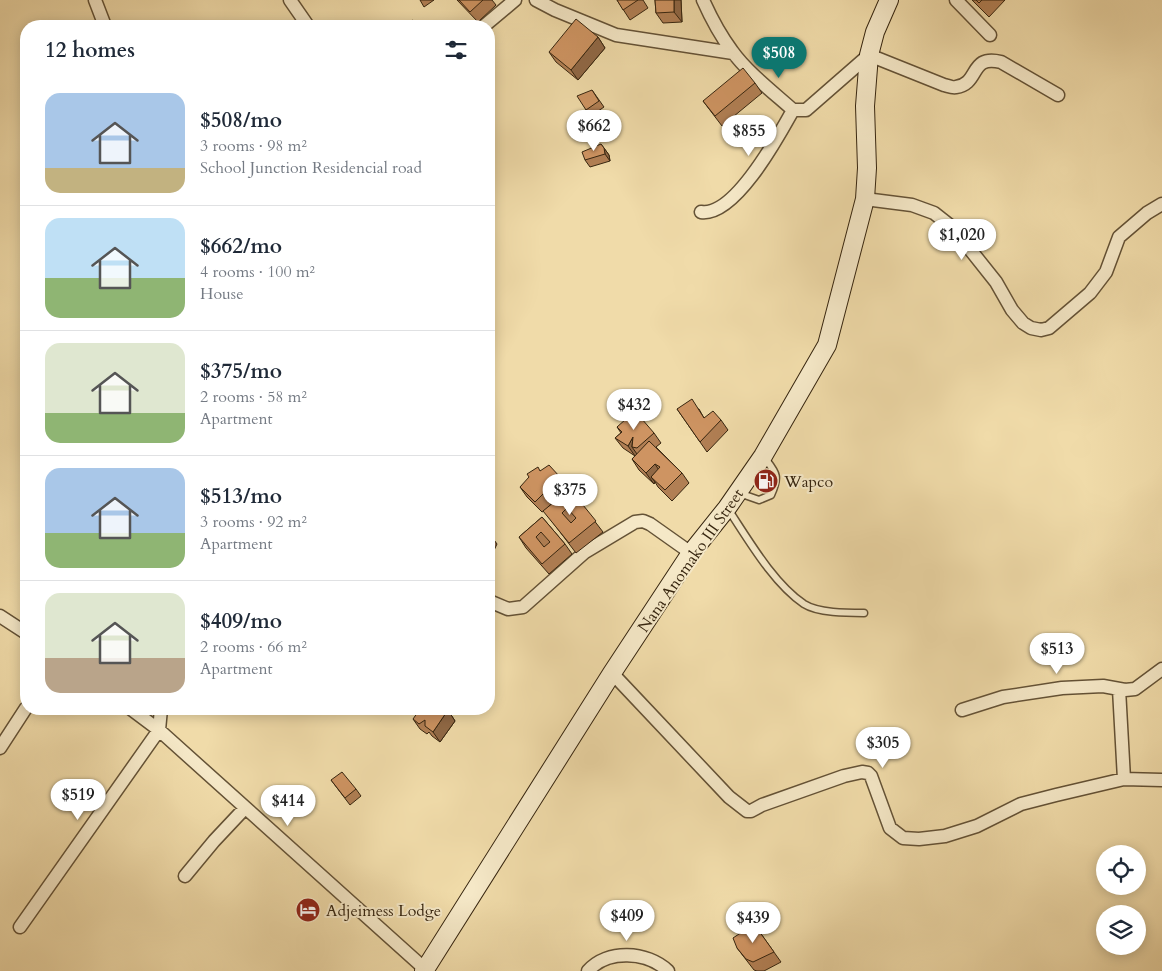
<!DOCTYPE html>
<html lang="en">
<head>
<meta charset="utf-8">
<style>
  :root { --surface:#fff; --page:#f6f6f7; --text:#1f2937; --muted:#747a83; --line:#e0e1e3; --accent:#0f766e }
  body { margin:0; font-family:Cardo,serif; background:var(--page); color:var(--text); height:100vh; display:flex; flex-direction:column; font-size:19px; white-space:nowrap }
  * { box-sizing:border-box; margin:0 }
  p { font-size:16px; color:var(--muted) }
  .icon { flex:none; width:28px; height:28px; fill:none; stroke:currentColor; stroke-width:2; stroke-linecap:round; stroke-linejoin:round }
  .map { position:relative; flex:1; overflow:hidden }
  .drawer { position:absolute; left:20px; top:20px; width:475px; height:695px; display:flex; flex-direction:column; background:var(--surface); border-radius:20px; box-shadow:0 2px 12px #0003 }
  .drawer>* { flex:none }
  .buttons { position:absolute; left:1096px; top:845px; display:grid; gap:10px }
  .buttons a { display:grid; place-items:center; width:50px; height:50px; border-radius:50%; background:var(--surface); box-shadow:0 2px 12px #0003; font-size:25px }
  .price { position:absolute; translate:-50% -42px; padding:0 11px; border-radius:18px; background:#fff; color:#222; font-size:16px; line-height:32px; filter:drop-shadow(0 1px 2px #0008) }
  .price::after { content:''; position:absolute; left:50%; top:30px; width:15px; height:11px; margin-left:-8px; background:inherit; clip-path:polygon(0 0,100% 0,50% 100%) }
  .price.current { background:var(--accent); color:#fff }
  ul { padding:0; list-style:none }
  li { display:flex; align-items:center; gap:15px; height:125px; padding:0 25px }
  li+li { border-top:1px solid var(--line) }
  li span { display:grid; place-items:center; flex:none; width:140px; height:100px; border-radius:15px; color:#555 }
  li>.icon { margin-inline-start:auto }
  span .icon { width:60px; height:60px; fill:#fffc; stroke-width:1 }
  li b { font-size:21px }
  h2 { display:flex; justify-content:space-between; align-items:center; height:60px; padding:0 25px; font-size:21px }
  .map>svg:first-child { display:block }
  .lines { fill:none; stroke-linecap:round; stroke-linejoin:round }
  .lane-casing { stroke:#645236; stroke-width:9 }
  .street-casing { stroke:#645236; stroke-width:15 }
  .secondary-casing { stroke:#36250f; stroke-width:20 }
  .lane { stroke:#f5e8c7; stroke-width:6 }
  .street { stroke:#f5e8c7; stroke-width:12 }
  .secondary { stroke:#f5e8c7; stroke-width:18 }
  .wall { fill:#b17f54; stroke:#36250f }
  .shaded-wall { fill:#906845; stroke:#36250f }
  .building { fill:#ce9462; stroke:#36250f; fill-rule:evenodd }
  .labels { text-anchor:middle; stroke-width:4; stroke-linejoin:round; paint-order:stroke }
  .poi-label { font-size:16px; fill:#36250f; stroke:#f5e8c7; text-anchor:start }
  .street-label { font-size:16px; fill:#36250f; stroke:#f5e8c7 }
</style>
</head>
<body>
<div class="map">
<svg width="1162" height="971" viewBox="0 0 1162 971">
  <rect width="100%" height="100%" fill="#f0dba9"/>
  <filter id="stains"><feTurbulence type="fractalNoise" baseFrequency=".004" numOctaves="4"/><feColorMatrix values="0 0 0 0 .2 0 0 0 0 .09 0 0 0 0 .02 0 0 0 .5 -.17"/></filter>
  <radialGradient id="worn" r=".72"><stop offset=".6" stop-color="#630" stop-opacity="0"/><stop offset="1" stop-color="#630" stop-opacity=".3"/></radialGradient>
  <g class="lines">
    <defs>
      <path id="lane" d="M739,493l20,7 12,-5c9,-20 5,-22 -7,-38
        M728,509c20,30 45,74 76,95 14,9 43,9 60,9"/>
      <path id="street" d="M95,0l10,26
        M290,0l18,26
        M536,0l19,10 61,25 117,18
        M703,0c8,18 17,35 29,51 15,21 42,42 61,59h13l63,-55 75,30c4,1 9,3 12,2 24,-3 13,-33 45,-25l57,33
        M956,0l34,35
        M484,26l31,-26
        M865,199l47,6 22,8 19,15 43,54 16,28 11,13 8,5 10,2 8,-2 41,-35 16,-21 13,-35 28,-24 15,-9
        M701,212c34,5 78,-77 92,-102
        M489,601l19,8 15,-2 62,-55 50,-30 8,-1 7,3 41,29
        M0,616l26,17
        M612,673l117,124 18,14h4l11,-6 82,-29 18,-4 6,1 3,3 19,52 13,10 16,1 26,-3 32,-10 44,-22 35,-9 68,-16 38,1
        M1119,689l5,90
        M131,709l28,21 266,239
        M962,710l41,-13 59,-9 41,-2 22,4 10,-1 27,-20
        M0,748l26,-40
        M185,876l29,-35 31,-33
        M20,927l139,-197 2,-21
        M588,971c19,-22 59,-20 80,0"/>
      <path id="secondary" d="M424,971l188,-298 79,-120 36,-45 36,-52 64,-111 38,-146 2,-31 -2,-62 4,-51 6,-23 14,-32"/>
    </defs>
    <use href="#lane" class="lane-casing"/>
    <use href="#street" class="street-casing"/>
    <use href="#secondary" class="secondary-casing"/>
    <use href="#lane" class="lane"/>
    <use href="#street" class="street"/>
    <use href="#secondary" class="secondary"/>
  </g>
  <path class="wall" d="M420,0h14l-10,7z
    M457,0h35l4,5 -18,17z
    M617,0h26l5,8 -18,12z
    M655,0h26l1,22 -19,1 -7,-10z
    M972,0h33l-16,17z
    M598,37l7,11 -27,32 -22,-18 -7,-10z
    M755,83l7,10 -40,33 -19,-25z
    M592,90l12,17 -13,9 -5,-6z
    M601,144l8,11 1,6 -20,6 -5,-7z
    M677,409h22l5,9 17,2 7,10 -21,22z
    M617,427l37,6 7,10 -5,4 26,26 7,10 -17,18 -14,-14 -3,-5 -1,2 -15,-14 -7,-11 3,-3 -12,-8 -8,-10 6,-5z
    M540,471l20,6 8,10 -23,23 25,-21 33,43 -27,21 -32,-42 -2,1 -15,-15 -7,-10z
    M542,517l23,27 7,10 -23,20 -23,-26 -7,-11z
    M448,710l7,11 -15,21 -8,-6 -3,-4 -2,2 -7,-5 -7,-10z
    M331,780l25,9 5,7 -11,9z
    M754,924l27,38 -17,9h-7l-3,-1 -17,-22 9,-15z"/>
  <path class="shaded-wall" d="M674,0h7l1,22 -8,-10z
    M598,37l7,11 -27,32 -7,-10z
    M604,148l5,7 1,6 -5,-7z
    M633,437l-1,10 5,7 -2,2 -7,-10z
    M655,464l7,11 -11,2 4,5 -1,2 -8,-11z
    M492,537l5,7 -8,17v-16z
    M448,710l7,11 -15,21 -7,-10z"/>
  <path class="building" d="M459,0h24l-13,12z
    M617,0h21l-15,10z
    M655,0h19v12l-18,1z
    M976,0h6l-3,3z
    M576,19l22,18 -27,33 -22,-18z
    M413,20l5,6h-15z
    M743,68l12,15 -40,33 -12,-15z
    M592,90l7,11 -13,9 -9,-14z
    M601,144l3,4 1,6 -20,6 -3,-8z
    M692,399l12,19 9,-7 8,9 -21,22 -23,-33z
    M635,411l19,22 -17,15 -5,-1 1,-10 -5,9 -13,-8 7,-6 -5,-5z
    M649,441l33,32 -17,17 -14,-13 9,-10 -5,-3 -9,9 -14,-14z
    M549,465l11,12 -25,25 -15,-15 9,-10 -2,-3 11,-7 2,4z
    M570,489l26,32 -27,22 -26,-32zM567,508l9,10 -5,5 -9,-10z
    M542,517l23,27 -23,20 -23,-27zM541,532l9,10 -6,5 -8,-10z
    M489,536l3,1 -3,8z
    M420,709h26l2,1 -15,22 -8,-6v-6l-6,4 -6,-5z
    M342,772l14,17 -11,9 -14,-18z
    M754,924l20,28 -21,10 -7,-3 -9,-11 -4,-10 9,-6 4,1 1,-7z"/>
  <defs>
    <symbol id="fuel-disc" viewBox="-11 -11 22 22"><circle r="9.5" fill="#8f2418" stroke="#f5e8c7"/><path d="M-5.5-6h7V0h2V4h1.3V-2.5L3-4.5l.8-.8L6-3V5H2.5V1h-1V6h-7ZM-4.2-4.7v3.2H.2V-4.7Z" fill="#fff"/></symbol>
    <symbol id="hotel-disc" viewBox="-11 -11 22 22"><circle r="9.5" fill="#8f2418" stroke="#f5e8c7"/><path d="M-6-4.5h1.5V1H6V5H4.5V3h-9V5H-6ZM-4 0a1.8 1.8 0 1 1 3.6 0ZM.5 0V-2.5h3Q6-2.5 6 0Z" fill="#fff"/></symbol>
  </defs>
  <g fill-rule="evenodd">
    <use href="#fuel-disc" x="752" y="467" width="28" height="28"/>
    <use href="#hotel-disc" x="294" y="896" width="28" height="28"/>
  </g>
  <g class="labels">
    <g class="poi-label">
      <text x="784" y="487">Wapco</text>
      <text x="326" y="916">Adjeimess Lodge</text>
    </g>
    <g class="street-label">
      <text transform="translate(690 560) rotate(-55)" y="6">Nana Anomako III Street</text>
    </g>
  </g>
  <rect width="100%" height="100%" filter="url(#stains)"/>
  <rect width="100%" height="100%" fill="url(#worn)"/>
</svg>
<div class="buttons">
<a><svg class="icon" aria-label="locate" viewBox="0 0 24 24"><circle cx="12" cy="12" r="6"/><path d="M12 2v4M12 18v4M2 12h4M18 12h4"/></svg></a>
<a><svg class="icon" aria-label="layers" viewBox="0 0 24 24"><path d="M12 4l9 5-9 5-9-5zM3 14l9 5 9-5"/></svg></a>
</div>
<b class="price current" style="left:779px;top:79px">$508</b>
<b class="price" style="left:594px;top:152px">$662</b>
<b class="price" style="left:749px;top:157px">$855</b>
<b class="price" style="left:962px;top:261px">$1,020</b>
<b class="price" style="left:634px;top:431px">$432</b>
<b class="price" style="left:570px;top:516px">$375</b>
<b class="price" style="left:1057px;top:675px">$513</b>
<b class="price" style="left:883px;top:769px">$305</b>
<b class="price" style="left:78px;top:821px">$519</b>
<b class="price" style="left:288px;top:827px">$414</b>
<b class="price" style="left:627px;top:942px">$409</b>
<b class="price" style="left:753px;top:944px">$439</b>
<section class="drawer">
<h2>12 homes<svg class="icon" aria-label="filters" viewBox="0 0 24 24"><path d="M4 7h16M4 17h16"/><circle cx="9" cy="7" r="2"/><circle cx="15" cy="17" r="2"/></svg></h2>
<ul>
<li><span style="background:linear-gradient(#a9c7e8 75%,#c2b280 0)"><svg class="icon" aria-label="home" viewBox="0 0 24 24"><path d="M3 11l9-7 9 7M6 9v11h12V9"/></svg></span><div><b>$508/mo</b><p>3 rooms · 98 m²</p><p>School Junction Residencial road</p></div></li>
<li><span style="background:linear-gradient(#bfe0f5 60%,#8fb573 0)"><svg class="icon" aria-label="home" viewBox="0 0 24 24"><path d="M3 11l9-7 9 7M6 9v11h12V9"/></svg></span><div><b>$662/mo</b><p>4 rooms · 100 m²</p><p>House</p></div></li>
<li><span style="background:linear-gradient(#dfe7d0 70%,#8fb573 0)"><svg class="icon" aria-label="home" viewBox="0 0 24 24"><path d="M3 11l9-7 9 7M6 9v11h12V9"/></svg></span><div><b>$375/mo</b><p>2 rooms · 58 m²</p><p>Apartment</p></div></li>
<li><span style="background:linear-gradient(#a9c7e8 65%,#8fb573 0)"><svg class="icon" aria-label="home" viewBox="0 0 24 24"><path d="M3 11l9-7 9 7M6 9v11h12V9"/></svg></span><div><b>$513/mo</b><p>3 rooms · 92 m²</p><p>Apartment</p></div></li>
<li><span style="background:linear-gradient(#dfe7d0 65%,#b9a48a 0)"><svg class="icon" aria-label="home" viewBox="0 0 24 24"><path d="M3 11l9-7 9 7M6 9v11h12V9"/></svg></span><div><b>$409/mo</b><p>2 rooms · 66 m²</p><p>Apartment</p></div></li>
</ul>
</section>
</div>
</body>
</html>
